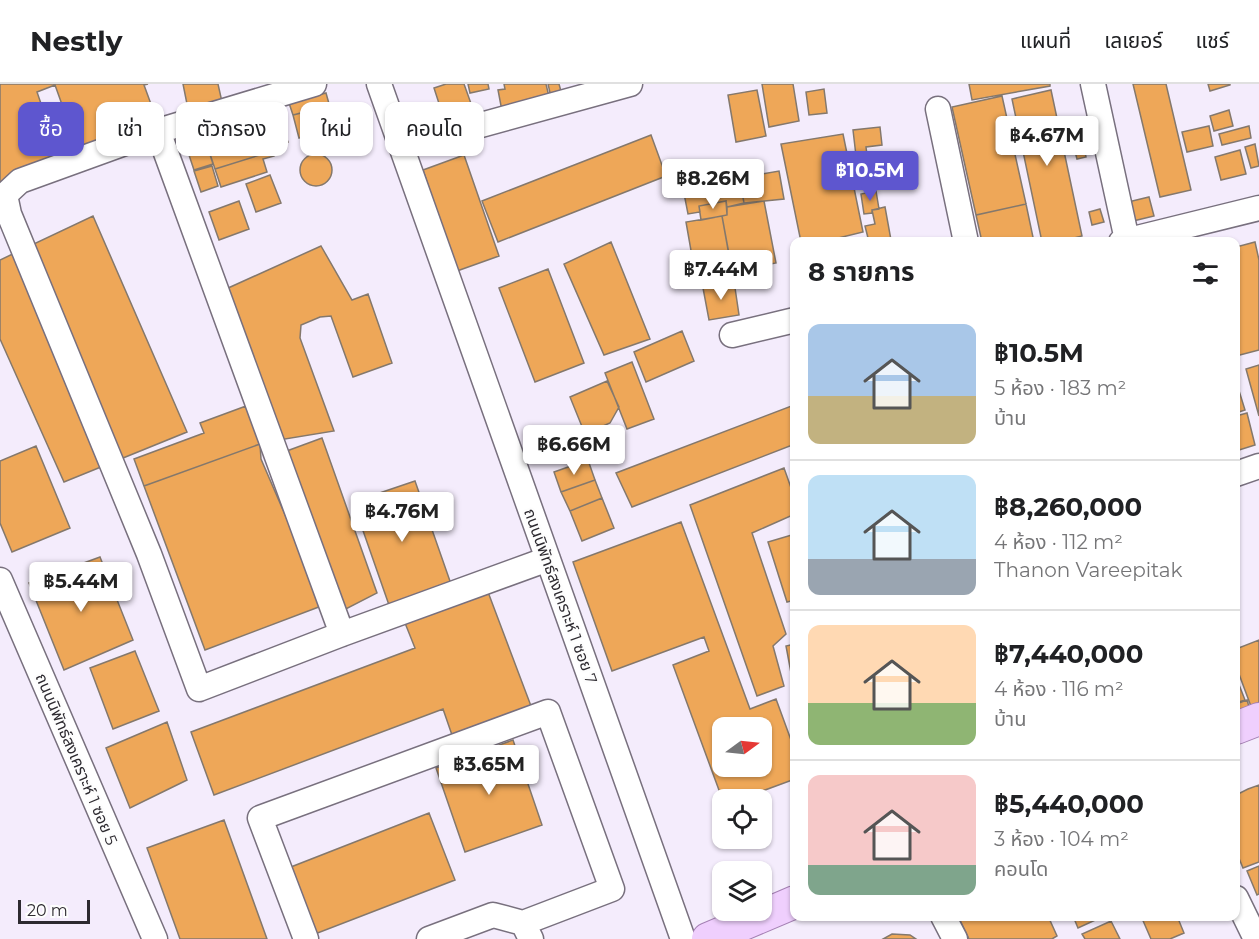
<!DOCTYPE html>
<html lang="th">
<head>
<meta charset="utf-8">
<style>
  :root { --surface:#fff; --page:#f6f6f6; --text:#202124; --muted:#757577; --line:#e0e0e0; --accent:#5e56cf }
  body { margin:0; font-family:Montserrat,"Noto Sans Thai",sans-serif; background:var(--page); color:var(--text); height:100vh; display:flex; flex-direction:column; font-size:22px; white-space:nowrap }
  * { box-sizing:border-box; margin:0 }
  p { font-size:20px; color:var(--muted) }
  .icon { flex:none; width:33px; height:33px; fill:none; stroke:currentColor; stroke-width:2; stroke-linecap:round; stroke-linejoin:round }
  .map { position:relative; flex:1; overflow:hidden }
  .panel { position:absolute; left:790px; top:153px; width:450px; height:684px; display:flex; flex-direction:column; background:var(--surface); border-radius:12px; box-shadow:0 2px 4px #0004 }
  .panel>* { flex:none }
  .guide { position:absolute; left:18px; top:18px; width:570px; height:54px; display:flex; gap:12px }
  .needle { width:39px; rotate:75deg }
  .controls { position:absolute; left:712px; top:633px; display:grid; gap:12px }
  .controls a { display:grid; place-items:center; width:60px; height:60px; border-radius:12px; background:var(--surface); box-shadow:0 2px 4px #0004; font-size:30px }
  .scale { position:absolute; left:18px; bottom:15px; width:72px; box-sizing:border-box; padding-left:6px; border:3px solid #2d2a30; border-top:0; font-size:16px; line-height:21px; white-space:nowrap; color:#2d2a30; -webkit-text-stroke:4px #fdfdfd; paint-order:stroke }
  .price { position:absolute; translate:-50% -51px; padding:0 14px; border-radius:6px; background:#fff; color:#222; font-size:20px; line-height:39px; filter:drop-shadow(0 2px 3px #0008) }
  .price::after { content:''; position:absolute; left:50%; top:36px; width:18px; height:14px; margin-left:-9px; background:inherit; clip-path:polygon(0 0,100% 0,50% 100%) }
  .price.on { background:var(--accent); color:#fff }
  ul { padding:0; list-style:none }
  li { display:flex; align-items:center; gap:18px; height:150px; padding:0 18px }
  li+li { border-top:2px solid var(--line) }
  li span { display:grid; place-items:center; flex:none; width:168px; height:120px; border-radius:12px; color:#555 }
  li>.icon { margin-inline-start:auto }
  span .icon { width:72px; height:72px; fill:#fffc; stroke-width:1 }
  li b { font-size:26px }
  h2 { display:flex; justify-content:space-between; align-items:center; height:72px; padding:0 18px; font-size:26px }
  .chip { padding:0 21px; border-radius:12px; background:var(--surface); box-shadow:0 2px 4px #0004; font-size:21px; line-height:54px }
  .chip.on { background:var(--accent); color:#fff }
  header { display:flex; align-items:center; gap:36px; box-sizing:border-box; height:84px; padding:0 30px; background:var(--surface); border-bottom:2px solid var(--line) }
  header strong { font-size:28px }
  nav { display:flex; gap:33px; margin-inline-start:auto; font-size:21px }
  .map>svg:first-child { display:block }
  .building { fill:#eea758; stroke:#84786c; stroke-width:1.5; fill-rule:evenodd }
  .lines { fill:none; stroke-linecap:round; stroke-linejoin:round }
  .minor-casing { stroke:#78707e; stroke-width:27 }
  .major-casing { stroke:#a580b4; stroke-width:34 }
  .minor { stroke:#fff; stroke-width:24 }
  .major { stroke:#efcffd; stroke-width:32 }
  .labels { text-anchor:middle; stroke-width:5; stroke-linejoin:round; paint-order:stroke }
  .street-label { font-size:16px; fill:#2d2a30; stroke:#fdfdfd }
</style>
</head>
<body>
<header>
<strong>Nestly</strong>
<nav><a>แผนที่</a><a>เลเยอร์</a><a>แชร์</a></nav>
</header>
<div class="map">
<svg width="1259" height="855" viewBox="0 0 1259 855">
  <rect width="100%" height="100%" fill="#f4ecfc"/>
  <path class="building" d="M0,0h148l-4,1 15,41 -79,29 -25,-70 -18,7 25,73 -62,22z
    M183,0h35l4,18 -34,7z
    M446,0h18l10,28 -29,10 -11,-34z
    M468,0h20l1,5 -19,4z
    M504,0h42l4,17 -48,10 -4,-21 7,-1z
    M548,0h11l3,11 -11,2z
    M762,0h31l6,37 -30,6z
    M969,0h81v2l-78,14z
    M1133,0h33l25,106 -31,7z
    M1208,0h22v1l-20,6z
    M824,5l3,24 -18,2 -3,-23z
    M757,6l9,46 -30,6 -8,-47z
    M1051,6l31,146 -24,6h-16l-30,-143z
    M326,9l7,25 -9,3 -4,-13 -27,7 -4,-12z
    M1002,12l24,108 -50,11 -24,-108z
    M320,24l6,22 -27,8 -6,-23z
    M1229,26l4,16 -19,5 -4,-15z
    M278,32l10,26 -10,4 -10,-26z
    M265,41l9,31 -11,3 4,13 -46,15 -6,-18 48,-15 -8,-26z
    M1209,42l4,20 -26,6 -5,-20z
    M1249,42l2,12 -29,7 -3,-11z
    M880,43l2,18 -16,2 3,25 -11,1 -5,-43z
    M255,44l8,26 -48,15 -9,-27z
    M843,50l20,98 -41,10h-21l-20,-98z
    M651,51l15,41 -168,66 -16,-41z
    M1082,54l4,19 -9,2 -5,-19z
    M206,58l7,22 -19,6 -7,-21z
    M1255,60l4,22 -8,2 -6,-21z
    M1240,66l6,24 -25,6 -6,-23z
    M300 86a16 16 0 1 1 32 0a16 16 0 1 1-32 0Z
    M464,71l35,101 -42,15 -34,-101z
    M737,79l7,40 -17,4 -1,-6 -27,5 1,6 -12,2 -8,-41z
    M212,82l6,20 -17,6 -7,-21z
    M779,87l5,28 -40,4 -5,-25z
    M270,91l11,28 -25,9 -10,-28z
    M876,107l3,18 -7,1v3l-8,1 -3,-20z
    M1149,113l5,19 -21,5 -5,-19z
    M239,117l10,28 -30,11 -10,-28z
    M726,117l1,14 -26,5 -2,-14z
    M764,117l12,62 -11,2 1,10 -32,6 -12,-65 5,-1v-8z
    M1026,120l8,38h-52l-6,-27z
    M885,123l6,33 -8,2h-14l-4,-16 10,-2 -3,-14z
    M1100,125l4,13 -12,3 -3,-13z
    M93,132l94,216 -123,50 -64,-143v-79z
    M722,132l10,56 -36,7 -10,-57z
    M611,158l39,97 -46,16 -40,-91z
    M1255,158l4,18v90l-23,6v-15h1l-1,-6v-88z
    M321,162l31,54 16,-6 24,69 -39,14 -22,-61 -11,1 -19,8 -1,13 34,93 -55,9 -53,-151z
    M548,185l36,94 -49,19 -36,-94z
    M734,197l5,34 -30,5 -6,-32z
    M682,247l12,30 -48,21 -12,-30z
    M632,278l22,57 -27,10 -22,-56z
    M1259,281v51l-13,-47z
    M607,297l12,26 -9,16 -25,11 -15,-37z
    M1236,297l9,29 -9,3z
    M794,321l1,39 -163,63 -16,-34z
    M246,322l14,38 -116,42 -10,-27 70,-26 -4,-10z
    M1247,329l8,32 -19,6v-35z
    M322,354l55,155 -37,19 -56,-160z
    M260,360l1,15 63,146 -119,45 -61,-164z
    M36,362l34,82 -58,24 -12,-29v-62z
    M588,376l7,20 -34,12 -7,-20z
    M784,384l11,31v15l-43,19 34,101 -13,12 11,40 -27,10 -67,-191z
    M595,396l7,18 -32,13 -9,-19z
    M415,397l36,103 -62,21 -36,-103z
    M602,414l12,30 -32,13 -12,-30z
    M681,438l69,187 26,-10 19,52v28l-57,21h-15v1l-50,-136 36,-14 -5,-14 -92,34 -39,-109zM723,644h39v38h-39z
    M795,450v66l-8,2 -19,-60z
    M100,473l33,83 -69,30 -35,-87z
    M488,508l43,114 -79,29 -9,-26 -229,86 -23,-63 224,-84 -10,-25z
    M1259,556v66l-7,3 -16,-43v-17z
    M795,560v50l-9,-48z
    M135,567l24,60 -46,18 -23,-61z
    M1236,593l9,23 -9,3z
    M1247,616l3,10 -14,5v-11z
    M167,638l20,58 -57,28 -24,-60z
    M513,656l29,85 -77,27 -29,-84z
    M1259,701v77l-16,6 -7,-17v-56l12,-6z
    M429,729l26,67 -153,59 -29,-65z
    M224,736l43,119h-87l-33,-91z
    M1259,782v28l-2,1 -10,-24z
    M958,832h90l9,20 -5,3h-83z
    M1073,832h31l-26,12z
    M1141,832h36l7,17 -14,6h-19z
    M1111,837l9,18h-35l-3,-5z
    M892,850l18,1 6,4h-33z"/>
  <g class="lines">
    <defs>
      <path id="minor" d="M314,0l-156,47 184,503
        M379,0l304,855
        M1093,0l34,156
        M938,25l28,133
        M158,47l-138,50 -15,14 4,19 140,340 50,135 143,-55 206,-75
        M401,63l229,-63
        M1121,158l138,-34
        M732,251l63,-15
        M1236,390l23,-8
        M0,496l155,359
        M1236,814l20,41
        M943,832l12,23
        M306,855l-46,-121 288,-106 64,177 -89,34
        M429,855l64,-24 30,8 8,16"/>
      <path id="major" d="M1236,644l23,-9
        M708,855l87,-37"/>
    </defs>
    <use href="#minor" class="minor-casing"/>
    <use href="#major" class="major-casing"/>
    <use href="#minor" class="minor"/>
    <use href="#major" class="major"/>
  </g>
  <g class="labels">
    <g class="street-label">
      <text transform="translate(561 512) rotate(70)" y="6">ถนนนิพัทธ์สงเคราะห์ 1 ซอย 7</text>
      <text transform="translate(77 675) rotate(67)" y="6">ถนนนิพัทธ์สงเคราะห์ 1 ซอย 5</text>
    </g>
  </g>
</svg>
<div class="controls">
<a><svg class="needle" viewBox="-14 -14 28 28"><path d="M0-13l5 13h-10z" fill="#e53935"/><path d="M0 13l5-13h-10z" fill="#757577"/></svg></a>
<a><svg class="icon" aria-label="locate" viewBox="0 0 24 24"><circle cx="12" cy="12" r="6"/><path d="M12 2v4M12 18v4M2 12h4M18 12h4"/></svg></a>
<a><svg class="icon" aria-label="layers" viewBox="0 0 24 24"><path d="M12 4l9 5-9 5-9-5zM3 14l9 5 9-5"/></svg></a>
</div>
<div class="scale">20 m</div>
<b class="price" style="left:1047px;top:83px">฿4.67M</b>
<b class="price on" style="left:870px;top:118px">฿10.5M</b>
<b class="price" style="left:713px;top:126px">฿8.26M</b>
<b class="price" style="left:721px;top:217px">฿7.44M</b>
<b class="price" style="left:574px;top:392px">฿6.66M</b>
<b class="price" style="left:402px;top:459px">฿4.76M</b>
<b class="price" style="left:81px;top:529px">฿5.44M</b>
<b class="price" style="left:489px;top:712px">฿3.65M</b>
<div class="guide">
<a class="chip on">ซื้อ</a>
<a class="chip">เช่า</a>
<a class="chip">ตัวกรอง</a>
<a class="chip">ใหม่</a>
<a class="chip">คอนโด</a>
</div>
<section class="panel">
<h2>8 รายการ<svg class="icon" aria-label="filters" viewBox="0 0 24 24"><path d="M4 7h16M4 17h16"/><circle cx="9" cy="7" r="2"/><circle cx="15" cy="17" r="2"/></svg></h2>
<ul>
<li><span style="background:linear-gradient(#a9c7e8 60%,#c2b280 0)"><svg class="icon" aria-label="home" viewBox="0 0 24 24"><path d="M3 11l9-7 9 7M6 9v11h12V9"/></svg></span><div><b>฿10.5M</b><p>5 ห้อง · 183 m²</p><p>บ้าน</p></div></li>
<li><span style="background:linear-gradient(#bfe0f5 70%,#9aa5b1 0)"><svg class="icon" aria-label="home" viewBox="0 0 24 24"><path d="M3 11l9-7 9 7M6 9v11h12V9"/></svg></span><div><b>฿8,260,000</b><p>4 ห้อง · 112 m²</p><p>Thanon Vareepitak</p></div></li>
<li><span style="background:linear-gradient(#ffd9b3 65%,#8fb573 0)"><svg class="icon" aria-label="home" viewBox="0 0 24 24"><path d="M3 11l9-7 9 7M6 9v11h12V9"/></svg></span><div><b>฿7,440,000</b><p>4 ห้อง · 116 m²</p><p>บ้าน</p></div></li>
<li><span style="background:linear-gradient(#f6c9c9 75%,#7fa58c 0)"><svg class="icon" aria-label="home" viewBox="0 0 24 24"><path d="M3 11l9-7 9 7M6 9v11h12V9"/></svg></span><div><b>฿5,440,000</b><p>3 ห้อง · 104 m²</p><p>คอนโด</p></div></li>
</ul>
</section>
</div>
</body>
</html>
